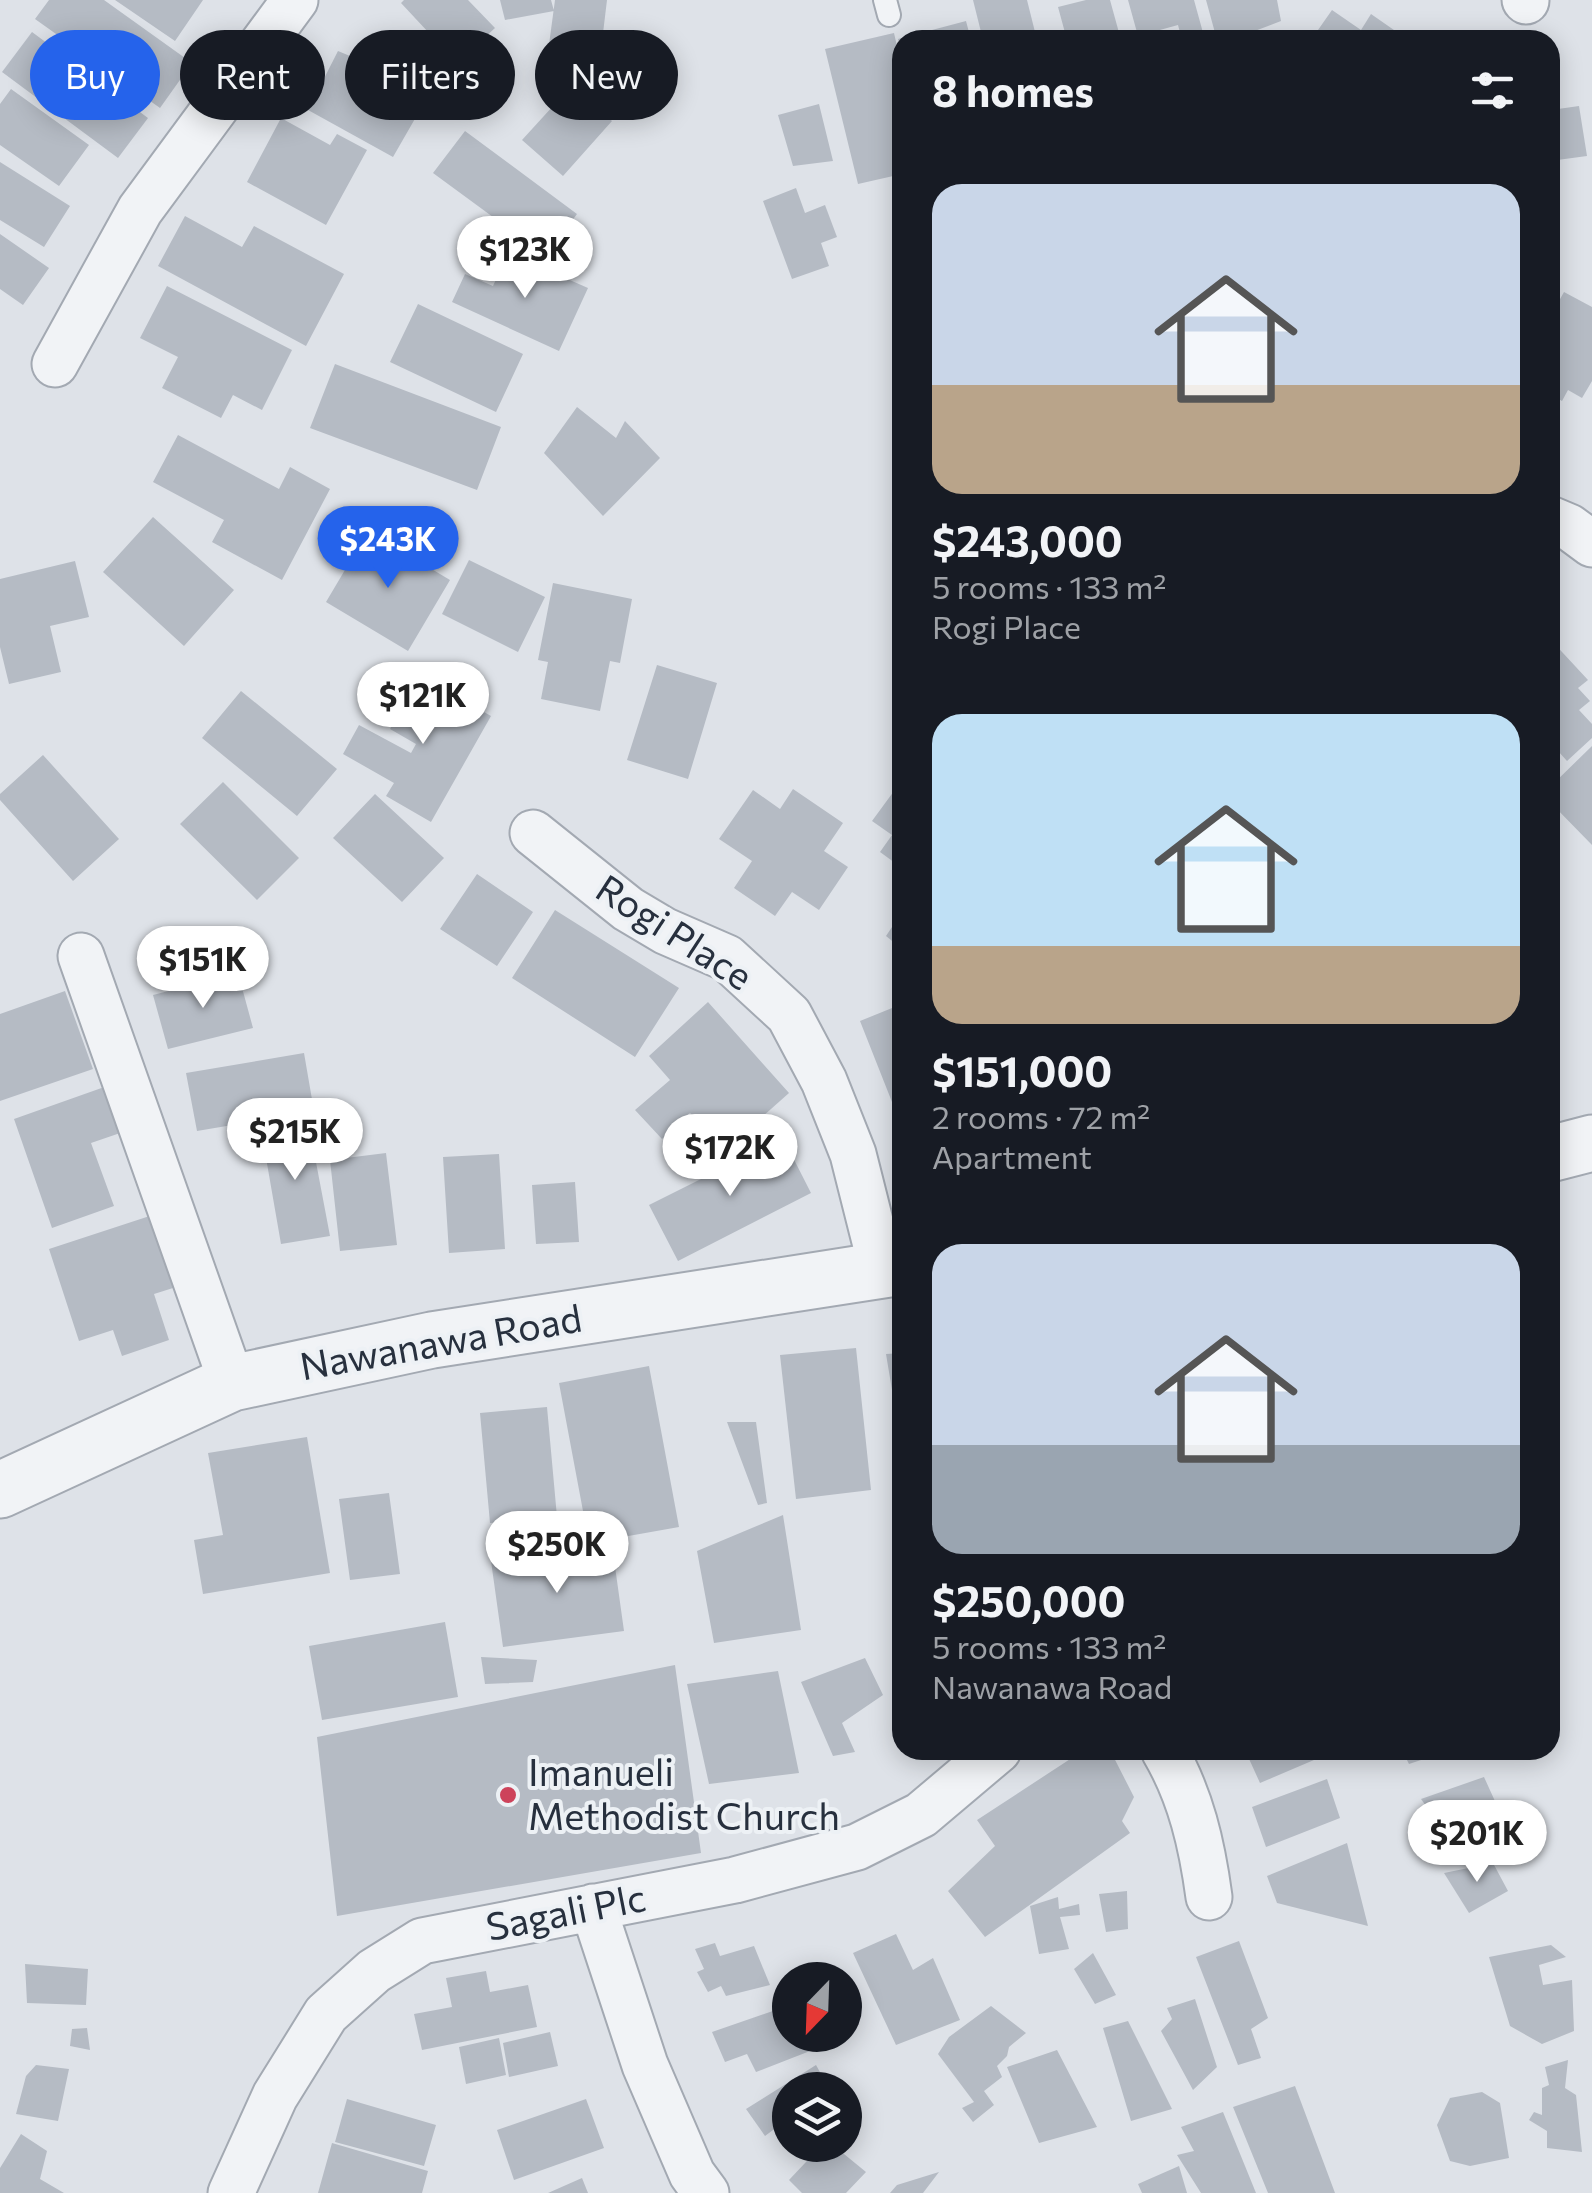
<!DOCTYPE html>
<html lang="en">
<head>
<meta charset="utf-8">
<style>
  :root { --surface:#171b24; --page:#242831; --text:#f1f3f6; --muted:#9ea1a6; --accent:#2563eb }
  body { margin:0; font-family:Commissioner,sans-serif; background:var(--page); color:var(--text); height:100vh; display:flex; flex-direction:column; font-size:38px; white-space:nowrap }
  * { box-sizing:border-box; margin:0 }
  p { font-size:32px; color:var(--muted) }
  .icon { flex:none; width:55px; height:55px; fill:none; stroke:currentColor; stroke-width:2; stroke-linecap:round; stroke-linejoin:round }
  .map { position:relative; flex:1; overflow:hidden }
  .side { position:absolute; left:892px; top:30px; width:668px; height:1730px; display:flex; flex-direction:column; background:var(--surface); border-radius:30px; box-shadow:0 5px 25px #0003 }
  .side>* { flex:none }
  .banner { position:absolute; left:30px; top:30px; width:712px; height:90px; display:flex; gap:20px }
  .needle { width:65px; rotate:203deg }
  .tools { position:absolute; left:772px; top:1962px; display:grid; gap:20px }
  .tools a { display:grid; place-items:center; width:90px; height:90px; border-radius:50%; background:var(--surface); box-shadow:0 5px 25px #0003; font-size:50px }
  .price { position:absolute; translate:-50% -85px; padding:0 22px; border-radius:35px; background:#fff; color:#222; font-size:32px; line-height:65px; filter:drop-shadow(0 2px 5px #0008) }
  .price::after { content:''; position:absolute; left:50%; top:60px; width:30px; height:22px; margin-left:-15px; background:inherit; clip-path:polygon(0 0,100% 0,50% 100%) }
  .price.on { background:var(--accent); color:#fff }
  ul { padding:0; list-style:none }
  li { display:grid; align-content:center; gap:20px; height:530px; padding:0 40px }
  li span { display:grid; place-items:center; height:310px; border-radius:30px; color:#555 }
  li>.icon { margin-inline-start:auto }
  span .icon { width:180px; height:180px; fill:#fffc; stroke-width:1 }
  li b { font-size:42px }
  h2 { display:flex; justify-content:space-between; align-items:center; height:120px; padding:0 40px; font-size:42px }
  .chip { padding:0 35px; border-radius:45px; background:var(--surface); box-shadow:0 5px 25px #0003; font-size:35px; line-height:90px }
  .chip.on { background:var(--accent); color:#fff }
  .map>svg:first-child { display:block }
  .building { fill:#b5bbc4 }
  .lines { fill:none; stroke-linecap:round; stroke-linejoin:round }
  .service-casing { stroke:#a3a9b2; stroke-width:26 }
  .minor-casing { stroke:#a3a9b2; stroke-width:49 }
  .tertiary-casing { stroke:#a3a9b2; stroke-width:59 }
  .service { stroke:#f1f3f6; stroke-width:22 }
  .minor { stroke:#f1f3f6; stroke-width:45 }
  .tertiary { stroke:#f1f3f6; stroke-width:55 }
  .poi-dot { fill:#cd435b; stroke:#edf1f5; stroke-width:4 }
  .labels { text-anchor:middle; stroke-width:8; stroke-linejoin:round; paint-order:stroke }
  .street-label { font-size:38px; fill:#27303e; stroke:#edf1f5 }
  .poi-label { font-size:38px; fill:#27303e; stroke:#edf1f5; text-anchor:start }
</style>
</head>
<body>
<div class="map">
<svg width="1592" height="2193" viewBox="0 0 1592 2193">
  <rect width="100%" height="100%" fill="#dee2e8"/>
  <path class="building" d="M49,0h55l88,63 -32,45 -125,-89z
    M115,0h88l-28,41z
    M404,0h64l27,28 -38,35 -56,-60z
    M500,0h51l3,11 -49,9z
    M555,0h52l-7,58 -52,-6z
    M973,0h54l10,40h-54z
    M1086,0h24l11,40h-54l-9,-33z
    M1128,0h66l11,40h-23l-4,-15 -40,11z
    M1206,0h71l4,21 -50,19h-14z
    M1332,10l29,20 10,-16 33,23 -3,3h-90z
    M966,21l5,19h-69l-1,12 -3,-13z
    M32,32l116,86 -30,40 -116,-86z
    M894,33l8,35v106l-44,10 -33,-135z
    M338,51l43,18 -7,15 46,26 -27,47 -85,-47z
    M11,89l78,56 -30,41 -59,-41v-41z
    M564,94l16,14 8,-9 24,22 -49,55 -41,-36z
    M1556,95l2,14 21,-3 8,50 -37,5v-65z
    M819,104l14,57 -40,5 -15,-51z
    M281,118l49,27 7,-11 30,16 -41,75 -79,-43z
    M465,131l112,83 -31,42 -113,-83z
    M0,162l70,44 -26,41 -44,-27z
    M796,188l9,25 20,-8 12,32 -16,6 8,23 -37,13 -29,-78z
    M185,216l57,31 12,-21 90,48 -38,72 -148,-80z
    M0,234l49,34 -26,37 -23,-16z
    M508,253l80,35 -29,63 -107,-49 13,-28 28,12z
    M167,286l125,64 -30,60 -29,-15 -12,23 -59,-30 16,-31 -38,-19z
    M1564,292l28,15v74l-10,17 -14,-8 -6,11 -12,-7v-77z
    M418,304l105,50 -27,58 -106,-50z
    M335,364l166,63 -24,63 -167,-62z
    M577,407l39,31 9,-17 35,37 -57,58 -59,-63z
    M178,435l101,54 11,-22 40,22 -48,91 -70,-38 12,-22 -71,-38z
    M153,517l81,73 -50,56 -81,-74z
    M368,531l82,49 -42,71 -82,-49z
    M469,560l76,37 -27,55 -76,-38z
    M75,561l14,56 -39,9 11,46 -52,12 -9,-37v-68z
    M553,583l79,16 -12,64 -10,-2 -10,50 -59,-12 7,-37 -10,-2z
    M1550,639l38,41 -10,8 12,13 -11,9 13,14v14l-25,23 -17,-19z
    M657,665l60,18 -29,96 -61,-19z
    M420,676l71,40 -60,106 -45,-26 8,-13 -51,-29 16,-29 52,28 5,-9 -26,-15z
    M241,691l96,78 -40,47 -95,-78z
    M1592,746v99l-42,-43v-15z
    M43,755l76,84 -46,42 -73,-81v-6z
    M223,782l76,76 -42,42 -77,-76z
    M793,789l50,34 -19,28 24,16 -29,43 -27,-18 -17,24 -41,-28 18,-27 -33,-22 34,-49 27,19z
    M894,791l8,6v71l-22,-16 12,-17 -20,-14z
    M375,794l69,64 -42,44 -69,-64z
    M477,874l56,38 -36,54 -57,-37z
    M555,910l124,78 -44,69 -123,-79z
    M902,912v37l-16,-13z
    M238,973l15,55 -85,21 -15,-54z
    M65,991l28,78 -93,32v-87z
    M708,1002l81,91 -65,58 -34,-38 -28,26 -27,-29 35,-30 -21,-24z
    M902,1004v94l-10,4 -32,-81z
    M304,1053l10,58 -117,20 -11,-58z
    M110,1085l16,46 -35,12 23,63 -62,22 -38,-109z
    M308,1120l22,116 -49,8 -20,-115z
    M783,1138l28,55 -133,68 -29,-56z
    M386,1153l11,92 -57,6 -10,-91z
    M499,1154l6,95 -56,4 -6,-96z
    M575,1182l4,60 -43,2 -4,-59z
    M168,1210l24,72 -38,12 15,46 -47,16 -9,-26 -34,11 -30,-92z
    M856,1348l15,142 -75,9 -16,-144z
    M902,1353v71l-4,2 -12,-72z
    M649,1366l30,161 -90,16 -30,-160z
    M547,1407l10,110 -67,6 -10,-110z
    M727,1422h29l11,81 -9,2z
    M307,1437l23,136 -127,21 -9,-54 29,-5 -15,-82z
    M389,1493l11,81 -50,6 -11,-81z
    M783,1515l18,115 -87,13 -17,-92z
    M612,1545l12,86 -121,16 -12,-86z
    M894,1573h8v38l-1,1z
    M445,1622l13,75 -136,23 -13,-74z
    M481,1657l56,3 -4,22 -48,2z
    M865,1658l18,37 -41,28 13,29 -22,4 -32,-74z
    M675,1665l26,188 -364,63 -20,-179z
    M778,1671l21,102 -90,11 -22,-100z
    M1084,1750h26l24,47 -12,24 8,12 -145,104 -37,-46 47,-45 -18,-26z
    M1245,1750h82l1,4 -68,29z
    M1402,1750h46v1l-39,13z
    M1484,1777l15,33 -53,24 -25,-35z
    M1327,1779l13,39 -74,29 -14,-40z
    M1489,1825l6,17 -29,13 -12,-24z
    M1347,1843l21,83 -91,-23 -10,-27z
    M1493,1863l15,28 -39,22 -25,-40z
    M1127,1891l1,38 -22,3 -7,-38z
    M1058,1897l1,12 20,-5 1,11 -20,2 9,32 -30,5 -9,-48z
    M896,1934l17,36 20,-12 27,62 -64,25 -43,-92z
    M1239,1941l29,77 -17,11 10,29 -23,7 -42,-108z
    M715,1943l5,13 34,-10 16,39 -44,11 -5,-10 -13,6 -11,-20 7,-3 -9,-20z
    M1551,1945l15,12 -27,8 4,20 29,-5 2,51 -32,13 -32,-18 -21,-69z
    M1093,1953l23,42 -21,9 -21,-35z
    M25,1964l63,5 -2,36 -59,-2z
    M486,1971l4,21 38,-7 9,42 -115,23 -8,-36 38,-7 -6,-29z
    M1195,1999l22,68 -24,23 -32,-59 11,-12 -5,-11z
    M790,2005v30h14l6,16 -54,21 -9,-18 -22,8 -13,-30z
    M991,2006l35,27 -17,14 -2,9 -10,10 5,11 -18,14 10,14 -21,17 -11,-14 12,-6 -36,-48 11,-17z
    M1128,2021l44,88 -41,12 -28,-93z
    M87,2028l3,22 -20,-4 2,-17z
    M550,2032l8,34 -49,11 -6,-34z
    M499,2038l7,37 -40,9 -7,-37z
    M1057,2050l40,77 -58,16 -32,-76z
    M1568,2060l-3,28 11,7 6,57 -35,-4v-17l-18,-11 5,-8 8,3v-27l7,-3 -4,-18z
    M36,2065l33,4 -11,52 -42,-7 10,-38z
    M816,2065l14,25h-40v48l-13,-11 -12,9 -19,-27z
    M1295,2086l40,107h-67l-35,-86z
    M1482,2092l18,11 9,55 -39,8 -20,-5 -13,-36 13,-27z
    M347,2099l89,26 -12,41 -89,-24z
    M586,2099l18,49 -90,32 -17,-50z
    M1223,2112l33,81h-55l-24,-38 17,-4 -13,-24z
    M21,2134l26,17 -7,28 24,14h-64v-25z
    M332,2143l96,28 -6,22h-104z
    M822,2145h11l33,27 -20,21h-44l-13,-13z
    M1179,2166l8,27h-45l-4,-9z
    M939,2172l-16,21h-33l7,-8z
    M582,2178l6,15h-40z"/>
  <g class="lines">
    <defs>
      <path id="service" d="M885,0l4,15"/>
      <path id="minor" d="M1525,0l1,1
        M55,364l85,-154 155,-210
        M1550,519l19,8 23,17
        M533,833l95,76 37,22 62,27 62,57 35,66 29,73 29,115
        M81,956l151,427
        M1164,1750c27,46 38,95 45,147
        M593,1907l52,158 47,109 14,19
        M231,2193l44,-97 51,-82 48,-43 48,-30 313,-61 122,-33 64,-32 77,-65"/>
      <path id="tertiary" d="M1550,1154l42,-11
        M0,1490l232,-107 200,-43 470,-73"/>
    </defs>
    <use href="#service" class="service-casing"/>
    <use href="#minor" class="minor-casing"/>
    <use href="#tertiary" class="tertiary-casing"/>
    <use href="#service" class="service"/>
    <use href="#minor" class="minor"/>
    <use href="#tertiary" class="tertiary"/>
  </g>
  <circle class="poi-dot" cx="508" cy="1795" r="10"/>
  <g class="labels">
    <g class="street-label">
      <text transform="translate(674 933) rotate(33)" y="13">Rogi Place</text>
      <text transform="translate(441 1343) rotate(-10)" y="13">Nawanawa Road</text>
      <text transform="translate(566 1913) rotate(-11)" y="13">Sagali Plc</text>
    </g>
    <g class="poi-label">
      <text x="528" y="1786">Imanueli<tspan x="528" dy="44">Methodist Church</tspan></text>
    </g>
  </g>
</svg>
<div class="tools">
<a><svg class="needle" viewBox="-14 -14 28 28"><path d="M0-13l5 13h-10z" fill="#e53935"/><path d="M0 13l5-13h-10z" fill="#9ea1a6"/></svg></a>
<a><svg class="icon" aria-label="layers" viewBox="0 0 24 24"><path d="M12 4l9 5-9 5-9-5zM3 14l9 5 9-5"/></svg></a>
</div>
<b class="price" style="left:525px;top:301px">$123K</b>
<b class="price on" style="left:388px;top:591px">$243K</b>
<b class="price" style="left:423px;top:747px">$121K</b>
<b class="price" style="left:203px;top:1011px">$151K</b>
<b class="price" style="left:295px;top:1183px">$215K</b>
<b class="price" style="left:730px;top:1199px">$172K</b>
<b class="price" style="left:557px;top:1596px">$250K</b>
<b class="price" style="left:1477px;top:1885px">$201K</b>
<div class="banner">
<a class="chip on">Buy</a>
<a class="chip">Rent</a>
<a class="chip">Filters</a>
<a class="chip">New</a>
</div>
<section class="side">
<h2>8 homes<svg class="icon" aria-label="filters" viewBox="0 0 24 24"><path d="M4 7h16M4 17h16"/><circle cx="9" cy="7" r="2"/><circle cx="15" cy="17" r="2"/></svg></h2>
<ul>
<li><span style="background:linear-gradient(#c9d6e8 65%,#b9a48a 0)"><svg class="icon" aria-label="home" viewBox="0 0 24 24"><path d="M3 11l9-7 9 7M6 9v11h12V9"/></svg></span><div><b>$243,000</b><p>5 rooms · 133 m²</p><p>Rogi Place</p></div></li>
<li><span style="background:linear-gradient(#bfe0f5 75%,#b9a48a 0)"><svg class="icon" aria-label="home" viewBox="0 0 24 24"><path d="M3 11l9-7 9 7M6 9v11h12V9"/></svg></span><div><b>$151,000</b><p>2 rooms · 72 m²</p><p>Apartment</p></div></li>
<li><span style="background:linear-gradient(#c9d6e8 65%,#9aa5b1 0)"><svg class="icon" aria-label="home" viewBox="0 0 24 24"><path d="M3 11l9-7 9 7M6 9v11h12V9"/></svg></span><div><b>$250,000</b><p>5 rooms · 133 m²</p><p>Nawanawa Road</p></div></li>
</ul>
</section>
</div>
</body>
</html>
